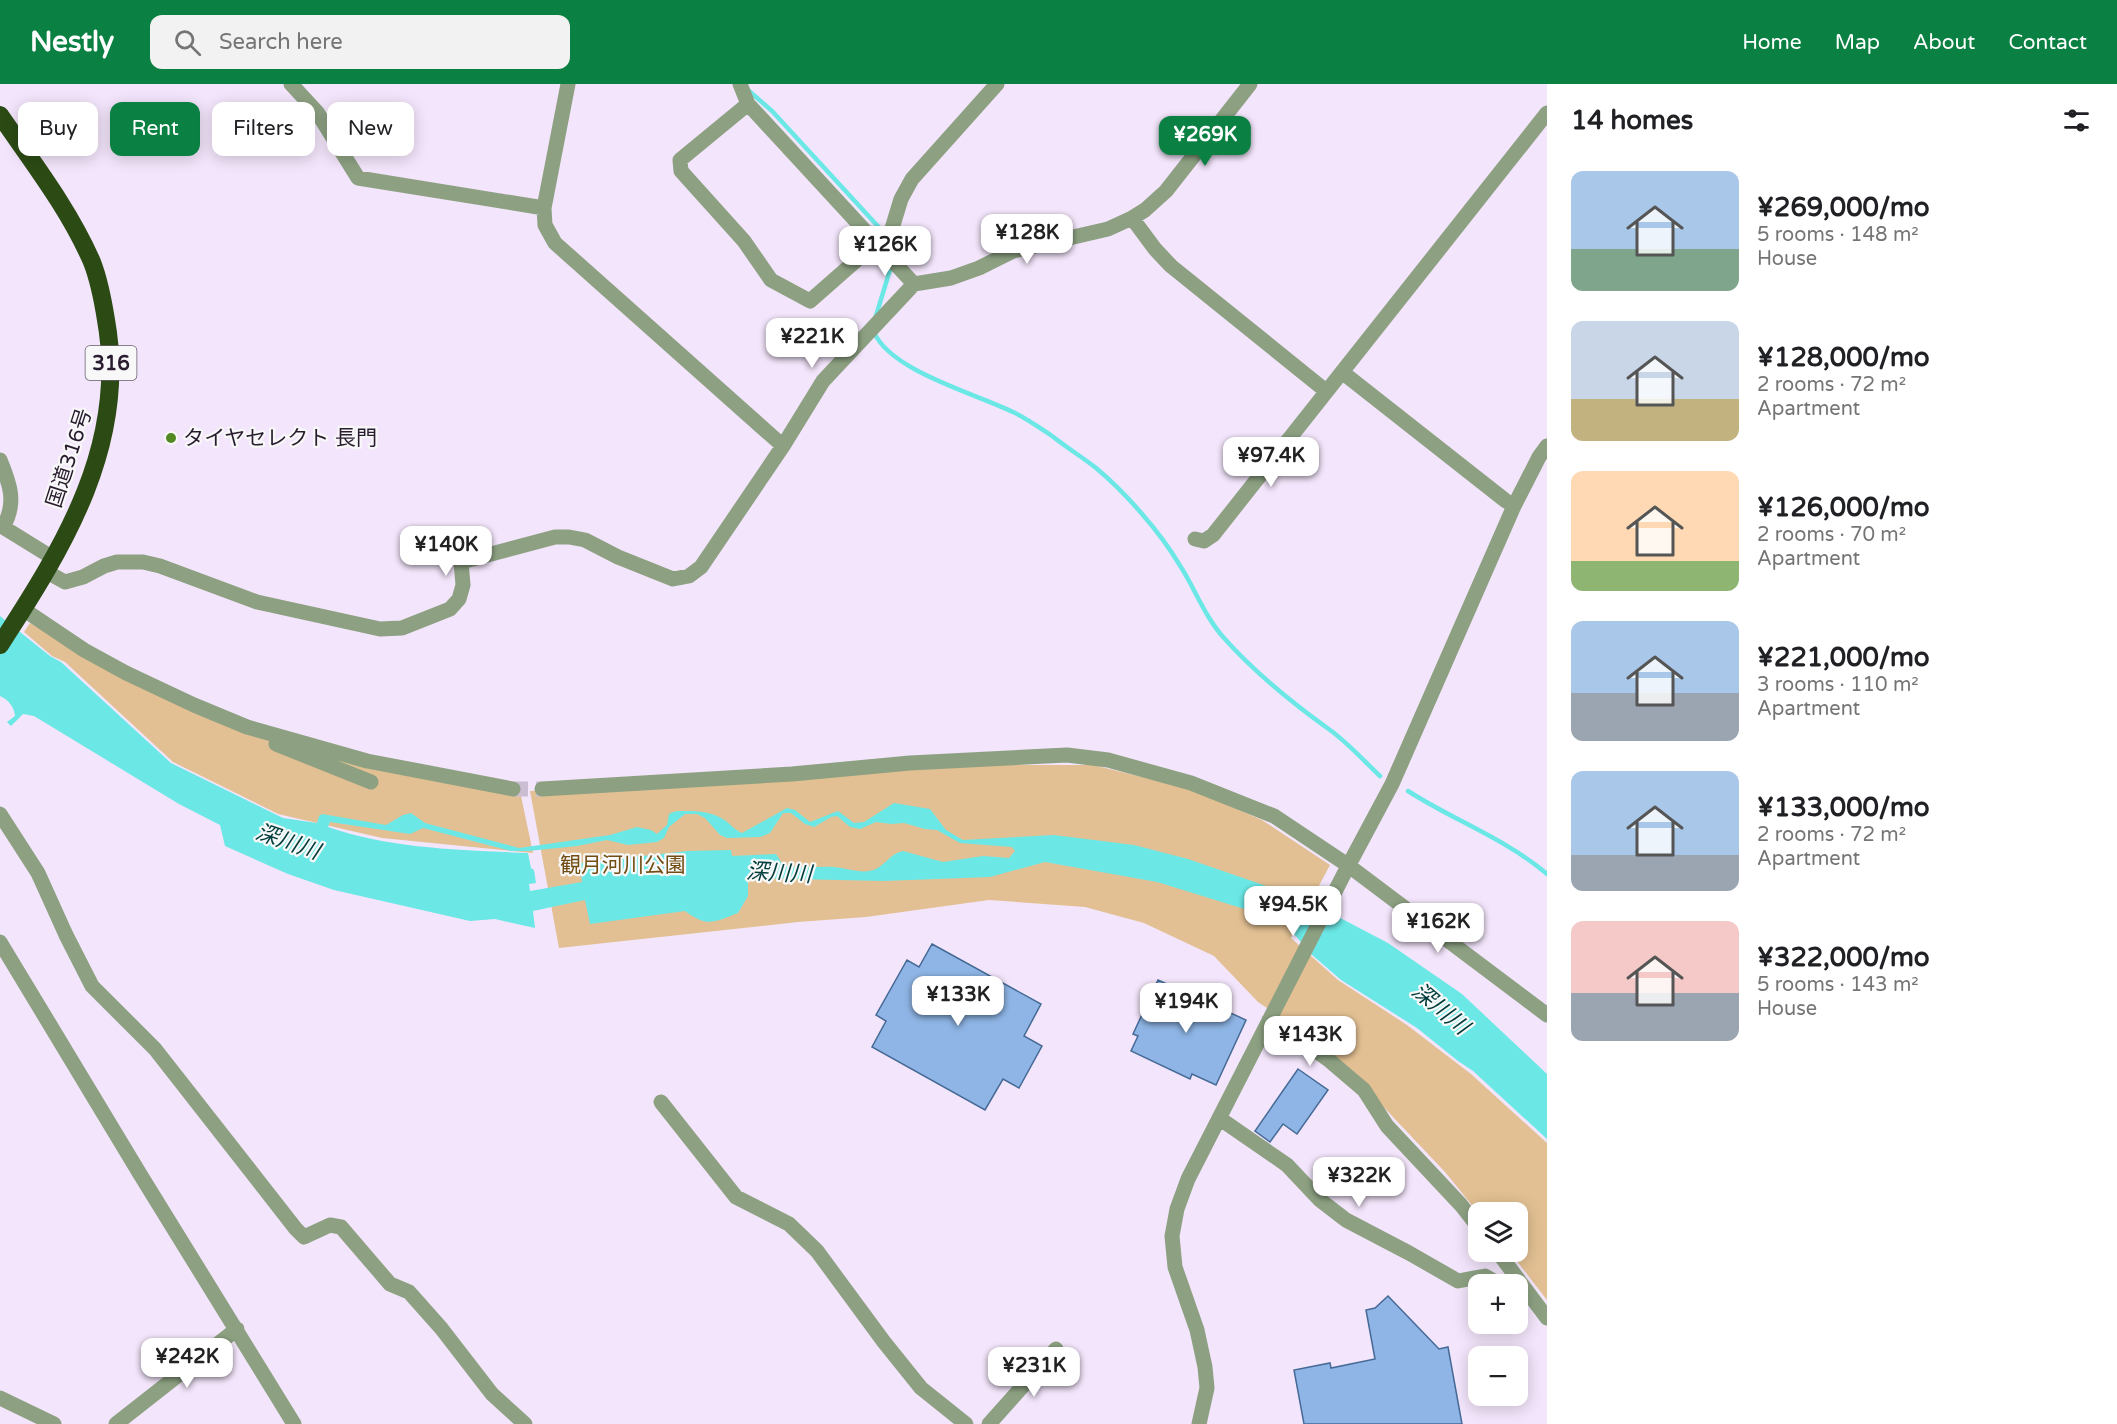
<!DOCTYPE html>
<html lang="en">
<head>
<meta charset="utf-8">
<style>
  :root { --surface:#fff; --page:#f2f2f2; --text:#202124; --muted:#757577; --accent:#0b8043 }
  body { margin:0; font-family:"Varela Round","Noto Sans JP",sans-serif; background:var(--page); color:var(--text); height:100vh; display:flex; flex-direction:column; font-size:22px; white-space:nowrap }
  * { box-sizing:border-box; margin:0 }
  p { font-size:20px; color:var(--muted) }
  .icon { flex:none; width:33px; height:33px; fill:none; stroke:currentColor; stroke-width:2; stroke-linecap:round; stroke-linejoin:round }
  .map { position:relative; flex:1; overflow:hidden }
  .details { display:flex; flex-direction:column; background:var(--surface); width:570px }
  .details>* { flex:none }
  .top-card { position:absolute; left:18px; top:18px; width:570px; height:54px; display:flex; gap:12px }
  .fabs { position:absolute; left:1468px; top:1118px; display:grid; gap:12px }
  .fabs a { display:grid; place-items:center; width:60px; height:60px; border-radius:12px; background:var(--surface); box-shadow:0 3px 15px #0003; font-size:30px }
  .price { position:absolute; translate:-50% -51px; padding:0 14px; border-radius:12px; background:#fff; color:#222; font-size:20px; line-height:39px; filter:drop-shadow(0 2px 3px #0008) }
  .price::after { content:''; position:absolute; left:50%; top:36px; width:18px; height:14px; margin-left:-9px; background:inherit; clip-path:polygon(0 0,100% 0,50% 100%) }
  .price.current { background:var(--accent); color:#fff }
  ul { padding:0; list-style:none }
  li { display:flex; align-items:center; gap:18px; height:150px; padding:0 24px }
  li span { display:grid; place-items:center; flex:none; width:168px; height:120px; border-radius:12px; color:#555 }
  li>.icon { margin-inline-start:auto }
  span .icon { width:72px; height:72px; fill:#fffc; stroke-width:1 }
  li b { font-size:26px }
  h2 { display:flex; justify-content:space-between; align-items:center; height:72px; padding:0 24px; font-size:26px }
  .tag { padding:0 21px; border-radius:12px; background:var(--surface); box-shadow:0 3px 15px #0003; font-size:21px; line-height:54px }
  .tag.current { background:var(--accent); color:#fff }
  header { display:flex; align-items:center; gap:36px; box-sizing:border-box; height:84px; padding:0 30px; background:var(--accent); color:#fff }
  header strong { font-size:28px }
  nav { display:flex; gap:33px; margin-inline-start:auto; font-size:21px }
  .search { width:420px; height:54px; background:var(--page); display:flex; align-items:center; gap:15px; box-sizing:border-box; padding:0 21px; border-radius:12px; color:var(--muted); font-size:22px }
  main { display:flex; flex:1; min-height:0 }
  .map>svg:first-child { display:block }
  .green { fill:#e2c093 }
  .water { fill:#6be8e6; fill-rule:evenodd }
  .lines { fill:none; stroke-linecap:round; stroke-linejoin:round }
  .stream { stroke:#6be8e6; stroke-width:4.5 }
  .building { fill:#8eb5e5; stroke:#466a96; stroke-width:1.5 }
  .minor-tunnel { stroke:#cbbdd2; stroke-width:15; stroke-dasharray:15 8; stroke-linecap:butt }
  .minor { stroke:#8da182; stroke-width:15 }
  .highway { stroke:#2c4b14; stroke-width:18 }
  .poi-dot { fill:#528923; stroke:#f8f8f8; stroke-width:2 }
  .labels { text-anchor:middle; stroke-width:4.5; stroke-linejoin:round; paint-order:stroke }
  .shield { fill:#f8f8f8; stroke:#675e6c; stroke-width:1.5 }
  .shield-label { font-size:20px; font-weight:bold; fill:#291c30 }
  .poi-label { font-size:21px; fill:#291c30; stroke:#f8f8f8; text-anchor:start }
  .street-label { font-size:21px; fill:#291c30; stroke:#f8f8f8 }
  .park-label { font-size:21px; fill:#714d14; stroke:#f8f8f8 }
  .water-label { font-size:22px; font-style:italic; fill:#003c3c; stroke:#f8f8f8 }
</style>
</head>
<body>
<header>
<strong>Nestly</strong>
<div class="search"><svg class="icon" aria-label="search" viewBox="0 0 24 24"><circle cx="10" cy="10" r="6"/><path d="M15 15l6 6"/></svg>Search here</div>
<nav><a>Home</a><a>Map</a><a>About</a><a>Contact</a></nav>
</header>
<main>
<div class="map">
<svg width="1547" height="1340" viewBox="0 0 1547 1340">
  <rect width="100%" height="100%" fill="#f3e5fb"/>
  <path class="green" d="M30,539l33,19 181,88 265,60 11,1 13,62 -151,-15 -104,-24 -105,-52 -108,-100 -13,-6 -28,-24z
    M942,681h151l98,24 71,31 68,45 -39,73 47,42 69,45 64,49 76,69v157l-38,-49h9v-39h-39v2l-34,-42 -70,-74 -12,-16 -82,-65 -23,-15 -44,-46 -70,-33 -59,-16 -96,-7 -123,17 -68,5 -239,26 -29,-157 114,-4z"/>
  <path class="water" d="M0,532l50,40 11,6 110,101 112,55 34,5 2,-7 3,-2 64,11 17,-10 8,-2 14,10 94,25 91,-13 27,-8 14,3 6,4 10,-9 2,-11c6,-4 12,-3 19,-3 13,0 27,2 38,10 6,5 9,9 16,12l45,-25 8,2 15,12 28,-11 16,12 10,-1 30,-19 36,6 16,21 17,10 91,-5 80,10 54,14 116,40 84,44 74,51 85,80v65l-74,-68 -15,-10 -41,-33 -76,-48 -30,-26 -28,-33 -126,-39 -112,-20 -55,15 -107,4 -127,-3 -8,4v14l-10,17c-24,9 -30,15 -53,-2l-95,13 -5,-24 -52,11 2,17 -40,-9 -25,2 -136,-31 -46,-16 -63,-28 -5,-21 -41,-21 -145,-88 -11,-2 -12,12 -4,-4 8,-6c-1,-9 -6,-16 -15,-20zM783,729h8l14,11 9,3 17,-10 6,-1 13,11 10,2 16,-7 15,2 13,-1 21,6 12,1 23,13 52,4 3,4 -6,7 -26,-2 -40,6 -40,-11c-12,2 -17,13 -27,18 -13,6 -28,-1 -42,-2 -18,-1 -33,2 -51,-2l-7,-11 -44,2 -1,-6 -43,1 -108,12 2,19 -52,9 -1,-7 7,-1 -2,-13 -3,-2 -3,-15c-66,-3 -137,-4 -200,-26l2,-5 80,12 13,-6 88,23h17l49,-5 30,-6 21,5 29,-3 7,-4 5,-11 16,-13h12l8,4 15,17 7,3 33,-1 10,-4z"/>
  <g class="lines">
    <path class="stream" d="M748,6l24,21 125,136 -22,72
      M874,248c16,39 103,62 139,80 13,6 27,16 39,24 14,11 30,21 44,32 29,24 64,64 83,96 16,24 25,52 45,74 31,35 67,64 106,92 18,13 34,31 50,46
      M1408,707c45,29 98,48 139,83"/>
  </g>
  <path class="building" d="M932,860l109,60 -17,32 18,10 -23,42 -16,-9 -18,31 -113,-63 14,-26 -10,-6 31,-55 12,7z
    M1158,896l88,40 -30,65 -24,-11 -2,5 -59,-28 7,-15 -5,-2z
    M1298,985l30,21 -31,44 -14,-10 -13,18 -15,-11z
    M1388,1212l51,53 9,-2 14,77h-158l-10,-54 36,-7 1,5 44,-9 -9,-49 9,-2z"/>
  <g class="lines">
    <path class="minor-tunnel" d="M513,705h29"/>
    <path class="minor" d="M291,0l26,28 41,66 186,30
      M568,0l-24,124 1,17 10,18 228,203
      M740,0l8,20 166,180
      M748,20l-68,56 1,11 63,70 27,39 39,21 66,-58
      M1132,134l23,31 16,17 155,125
      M881,163l6,-2 14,-46 11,-20 85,-95
      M1342,288l164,129 8,5
      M0,376c10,24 17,43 3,67l50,31
      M1195,455l9,2 9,-6 334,-422
      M45,487l20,11 18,-5 21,-11 13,-4h26l17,4 97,36 123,27 22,-1 48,-19 9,-10 4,-14 -2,-23 94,-25h14l16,3 33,17 55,22 16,-3 12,-9 82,-121 40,-65 91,-97 37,-6 28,-10 34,-17 95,-22 24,-11 13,-8 21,-19 84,-107
      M23,525l61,41 42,23 68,32 53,22 120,34 146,28
      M276,660l95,38
      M542,705l250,-15 118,-11 157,-8 41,5 83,23 83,33 75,50 198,149
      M0,730l38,59 28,62 26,51 63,63 141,180 8,8 26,-12 11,2 49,57 19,8 32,36 51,66 33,30
      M0,858l140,232 154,250
      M1269,936l19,11 42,30 34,29 23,36 74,79 18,23
      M661,1018l75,95 53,27 28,27 67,91 37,46 45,36
      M1219,1034l68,47 33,35 26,20 63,33 49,28 27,-5 14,8
      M1497,1167l50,67
      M0,1314l54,26
      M116,1340l121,-95
      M989,1340l67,-75
      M1199,1340l8,-36 -2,-21 -8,-37 -22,-63 -3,-31 5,-27 11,-30 157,-307 47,-88 122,-278 25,-49 8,-11"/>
    <path class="highway" d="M0,31c33,48 69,94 92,147 7,18 11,39 14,58 22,123 -41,225 -106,325"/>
  </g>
  <circle class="poi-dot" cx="171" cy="354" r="6"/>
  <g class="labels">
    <rect class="shield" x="85.5" y="262" width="51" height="34" rx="4.5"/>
    <g class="shield-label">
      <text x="111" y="286">316</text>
    </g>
    <g class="poi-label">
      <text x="183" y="361">タイヤセレクト 長門</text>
    </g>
    <g class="street-label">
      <text transform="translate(69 374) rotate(-72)" y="7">国道316号</text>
    </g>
    <g class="park-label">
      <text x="623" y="788">観月河川公園</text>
    </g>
    <g class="water-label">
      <text transform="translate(288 757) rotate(19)" y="8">深川川</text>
      <text transform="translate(779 788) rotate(3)" y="8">深川川</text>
      <text transform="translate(1441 924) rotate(40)" y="8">深川川</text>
    </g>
  </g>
</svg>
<div class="fabs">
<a><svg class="icon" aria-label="layers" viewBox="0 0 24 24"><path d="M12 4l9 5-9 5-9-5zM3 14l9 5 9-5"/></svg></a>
<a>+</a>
<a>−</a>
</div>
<b class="price current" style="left:1205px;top:83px">¥269K</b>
<b class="price" style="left:1027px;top:181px">¥128K</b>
<b class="price" style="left:885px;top:193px">¥126K</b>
<b class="price" style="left:812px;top:285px">¥221K</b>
<b class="price" style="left:1271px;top:404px">¥97.4K</b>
<b class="price" style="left:446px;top:493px">¥140K</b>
<b class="price" style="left:1293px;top:853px">¥94.5K</b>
<b class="price" style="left:1438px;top:870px">¥162K</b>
<b class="price" style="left:958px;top:943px">¥133K</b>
<b class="price" style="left:1186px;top:950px">¥194K</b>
<b class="price" style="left:1310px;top:983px">¥143K</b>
<b class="price" style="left:1359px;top:1124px">¥322K</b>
<b class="price" style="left:187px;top:1305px">¥242K</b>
<b class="price" style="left:1034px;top:1314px">¥231K</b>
<div class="top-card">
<a class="tag">Buy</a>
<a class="tag current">Rent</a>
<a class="tag">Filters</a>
<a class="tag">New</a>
</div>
</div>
<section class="details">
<h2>14 homes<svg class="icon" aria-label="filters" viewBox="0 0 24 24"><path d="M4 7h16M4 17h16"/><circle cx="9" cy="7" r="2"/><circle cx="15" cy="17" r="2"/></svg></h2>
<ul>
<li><span style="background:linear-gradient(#a9c7e8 65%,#7fa58c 0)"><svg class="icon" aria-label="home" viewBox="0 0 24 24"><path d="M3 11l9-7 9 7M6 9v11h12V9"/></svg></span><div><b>¥269,000/mo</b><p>5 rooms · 148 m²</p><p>House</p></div></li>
<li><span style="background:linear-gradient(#c9d6e8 65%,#c2b280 0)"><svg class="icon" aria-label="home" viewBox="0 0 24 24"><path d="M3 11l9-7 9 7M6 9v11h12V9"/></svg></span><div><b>¥128,000/mo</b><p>2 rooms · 72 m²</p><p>Apartment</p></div></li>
<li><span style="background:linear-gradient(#ffd9b3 75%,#8fb573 0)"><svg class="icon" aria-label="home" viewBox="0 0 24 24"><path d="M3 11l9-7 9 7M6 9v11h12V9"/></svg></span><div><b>¥126,000/mo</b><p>2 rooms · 70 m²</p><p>Apartment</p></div></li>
<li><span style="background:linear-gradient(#a9c7e8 60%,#9aa5b1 0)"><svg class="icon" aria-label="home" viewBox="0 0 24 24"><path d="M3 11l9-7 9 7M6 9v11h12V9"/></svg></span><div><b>¥221,000/mo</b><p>3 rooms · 110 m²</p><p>Apartment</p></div></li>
<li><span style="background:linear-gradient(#a9c7e8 70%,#9aa5b1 0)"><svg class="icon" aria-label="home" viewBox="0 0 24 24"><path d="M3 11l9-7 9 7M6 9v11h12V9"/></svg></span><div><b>¥133,000/mo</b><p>2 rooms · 72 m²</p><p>Apartment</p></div></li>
<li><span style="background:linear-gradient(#f6c9c9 60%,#9aa5b1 0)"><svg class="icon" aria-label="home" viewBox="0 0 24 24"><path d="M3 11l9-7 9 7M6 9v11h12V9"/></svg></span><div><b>¥322,000/mo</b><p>5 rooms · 143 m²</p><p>House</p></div></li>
</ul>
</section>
</main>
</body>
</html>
